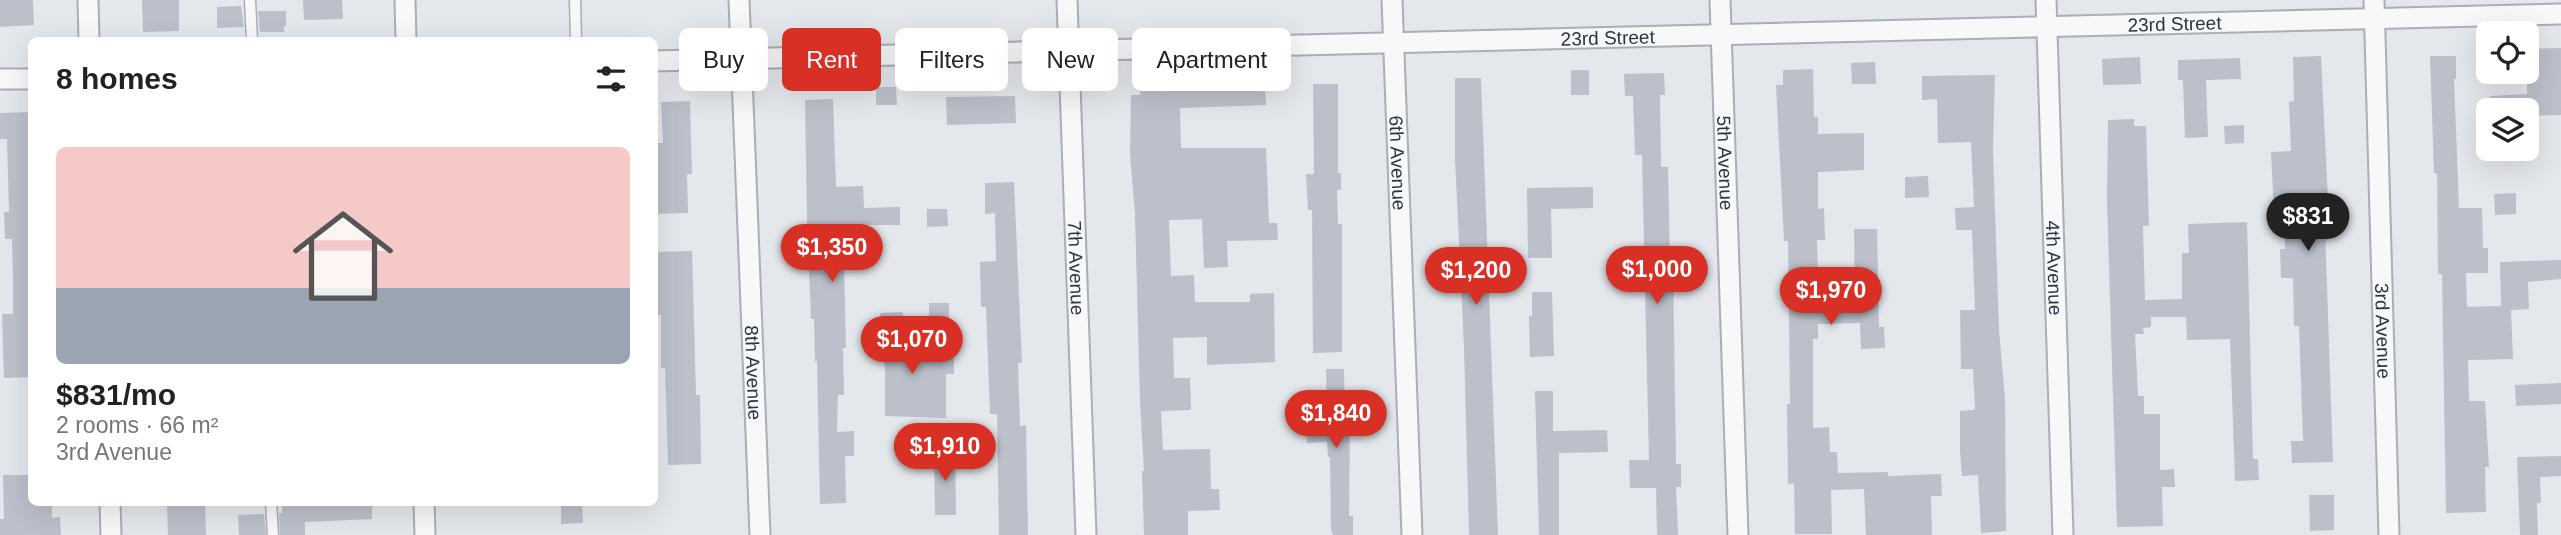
<!DOCTYPE html>
<html lang="en">
<head>
<meta charset="utf-8">
<style>
  :root { --surface:#fff; --page:#f2f2f2; --text:#222; --muted:#767676; --accent:#d93025 }
  body { margin:0; font-family:Helvetica,sans-serif; background:var(--page); color:var(--text); height:100vh; display:flex; flex-direction:column; font-size:26px; white-space:nowrap }
  * { box-sizing:border-box; margin:0 }
  p { font-size:23px; color:var(--muted) }
  .icon { flex:none; width:38px; height:38px; fill:none; stroke:currentColor; stroke-width:2; stroke-linecap:round; stroke-linejoin:round }
  .map { position:relative; flex:1; overflow:hidden }
  .panel { position:absolute; left:28px; top:37px; width:630px; height:469px; display:flex; flex-direction:column; background:var(--surface); border-radius:10px; box-shadow:0 7px 28px #0002 }
  .panel>* { flex:none }
  .banner { position:absolute; left:679px; top:28px; width:665px; height:63px; display:flex; gap:14px }
  .fabs { position:absolute; left:2476px; top:21px; display:grid; gap:14px }
  .fabs a { display:grid; place-items:center; width:63px; height:63px; border-radius:10px; background:var(--surface); box-shadow:0 7px 28px #0002; font-size:35px }
  .price { position:absolute; translate:-50% -60px; padding:0 16px; border-radius:24px; background:var(--accent); color:#fff; font-size:23px; line-height:46px; filter:drop-shadow(0 2px 4px #0008) }
  .price::after { content:''; position:absolute; left:50%; top:42px; width:21px; height:16px; margin-left:-10px; background:inherit; clip-path:polygon(0 0,100% 0,50% 100%) }
  .price.active { background:#222; color:#fff }
  ul { padding:0; list-style:none }
  li { display:grid; align-content:center; gap:14px; height:371px; padding:0 28px }
  li span { display:grid; place-items:center; height:217px; border-radius:10px; color:#555 }
  li>.icon { margin-inline-start:auto }
  span .icon { width:126px; height:126px; fill:#fffc; stroke-width:1 }
  li b { font-size:30px }
  h2 { display:flex; justify-content:space-between; align-items:center; height:84px; padding:0 28px; font-size:30px }
  .tag { padding:0 24px; border-radius:10px; background:var(--surface); box-shadow:0 7px 28px #0002; font-size:24px; line-height:63px }
  .tag.active { background:var(--accent); color:#fff }
  .map>svg:first-child { display:block }
  .building { fill:#bbc0ca }
  .lines { fill:none; stroke-linecap:round; stroke-linejoin:round }
  .service-casing { stroke:#a9aeb7; stroke-width:13 }
  .minor-casing { stroke:#a9aeb7; stroke-width:23 }
  .service { stroke:#f7f8fa; stroke-width:10 }
  .minor { stroke:#f7f8fa; stroke-width:19 }
  .labels { text-anchor:middle; stroke-width:7; stroke-linejoin:round; paint-order:stroke }
  .street-label { font-size:19px; fill:#2b3445; stroke:#f4f6f9 }
</style>
</head>
<body>
<div class="map">
<svg width="2561" height="535" viewBox="0 0 2561 535">
  <rect width="100%" height="100%" fill="#e4e7ec"/>
  <path class="building" d="M0,0h33l1,25 -34,2z
    M142,0h37v31l-36,1z
    M303,0h39l1,19 -39,1z
    M241,6l3,21 -27,1v-21z
    M258,11h28v15h-2v6h-24z
    M2561,48v67l-34,1v-6h-37v-14l37,-2v-45z
    M2321,56l7,144h3v26l-6,1 8,235 -41,1 -1,-22h12l-4,-115h-5l-1,-48h-12l-1,-29h5l-1,-36 -10,1 -3,-62 20,-1 -2,-49 5,-1 -1,-44z
    M2430,56h26v23h-2l5,129h23l1,40h5v25h-22l1,34 34,-1 -1,-44 61,-2v19l-33,3 1,27 -18,1 2,49 -45,1 1,41h16l4,66h-4l1,45 -40,1 -4,-239h-4l-1,-101h-3z
    M2140,57l1,27 -38,1 -1,-26z
    M2240,58l1,21 -35,1 2,57 -23,1 -2,-58h-5v-20z
    M1875,62l1,22h-24l-1,-21z
    M1813,69l1,48h4v17l46,-1v37l-46,2v37l6,-1 1,32h-8l2,68 36,-1 -1,-78h23l2,98h5l1,21 -24,1 -1,-26 -42,1v15h-5v89l16,-1 1,25h7l1,21 50,-1v4l53,-2 1,22h-11l1,39h-66l-2,-46 -33,1 1,44h-37l-1,-51 -6,1 -1,-80h3l-2,-163h-4l-8,-156h7v-15z
    M1571,70h18v25h-18z
    M1664,73l1,22h-5l1,72h7l2,96h3l3,201h5v23h-5l2,48h-21l-1,-47h-26l-1,-28h20l-7,-305h-7l-2,-59h-8l-1,-22z
    M1995,75l-2,75 6,180 6,70 1,131 -25,2 -3,-58 -16,1 -2,-25v-40l15,-1 -2,-41h-12l-1,-59h15l-3,-80h-16l-1,-22 19,-1 -3,-65 -33,1 -1,-44 -15,1v-24z
    M1455,78h26l17,457h-29l-5,-188 -9,-189z
    M1265,84l1,21 -86,3 1,40h85l3,75h8l1,17 -51,1 1,26 -24,1 -2,-49 -33,1 2,56 23,-1 1,27h55v-8l24,-1 1,69 -68,3v-28l-34,1 1,40h16l1,32 -30,1 2,39 47,-1 1,40h8l1,21 -32,1v24h-44l-2,-64h2l-4,-70 -5,-187 -5,-60 1,-59h9v-10h41v2z
    M1313,84h25v89h3v17h-4l1,34h4v128l-29,1 -1,-143h-4l-2,-36h8z
    M876,87h20l1,18h-21z
    M1015,96l1,27 -69,2 -1,-28z
    M833,99l3,88 27,-1 1,22 36,-1v18h-43l2,39 -15,1 2,83h-3l1,47h-6l-1,37 17,-1v25h-9l1,47 -26,1 -3,-143 -2,1 -1,-43h-3l-4,-102 -2,-117z
    M690,101l2,73h-5l1,39 -34,1v-71h9l-2,-41z
    M32,112v265l-28,1 -2,-64h11v-34l-1,-41h-7l-1,-27h5l-2,-73h-7v-26z
    M2134,119v7h12l3,100h-6l2,74 37,-1v-46h7l-1,-29 59,-2 6,237h5l1,21 -24,1 -5,-142 -43,1 -1,-23h-35v10l-8,1 1,6h-9l3,62h6v18h16v56l14,-1 1,18h-13l1,39 -46,1 -10,-326 1,-81z
    M2244,125v18l-19,1 -1,-18z
    M1928,176l1,21 -24,1v-21z
    M1014,182l8,181h-4l2,63 6,-1 2,110h-29l-2,-121h-7l-4,-107h-5l-1,-45 16,-1 -1,-48 -10,1v-31z
    M1593,187v21l-42,1 1,49h-24l-1,-70z
    M2516,193v21l-21,1 -1,-21z
    M927,209h20l1,17 -21,1z
    M692,251l4,144h4l1,69 -33,1 -3,-97h-4v-53h-4l-2,-63z
    M1532,292h20l2,64 -24,1 -1,-41h3z
    M929,303h20v17l-20,1z
    M903,312l1,45 50,-1v18h-8v44l-61,-2v-45l-5,-58z
    M1326,369h18l1,49h5l-1,98h4v19h-20l-2,-5 -1,-73h-2l-1,-15 -20,1 -1,-23 21,-1z
    M2561,383v21l-45,2 -1,-21z
    M1535,391h18v40l54,-1 1,22 -49,1v82h-20z
    M934,450h21l1,65h-21z
    M2561,456v20l-21,1 1,26h-4l1,32h-18l-3,-78z
    M3,475h29v27h20v16l8,-1 1,18h-61v-16h4z
    M2309,495h25v35l-24,1z
    M167,502h38l1,33h-38z
    M330,502l42,2v15l-67,3v13h-25l-1,-22h3v-7l48,-1z
    M561,502h21l1,21 -22,1z
    M264,514l2,21h-27l-1,-20z"/>
  <g class="lines">
    <defs>
      <path id="service" d="M250,0l2,40
        M575,0l1,40
        M271,502l2,33"/>
      <g id="minor">
        <path d="M88,0l1,40"/>
        <path d="M405,0l1,40"/>
        <path id="s1" d="M739,0l21,535"/>
        <path id="s2" d="M1067,0l19,535"/>
        <path id="s3" d="M1392,0l20,535"/>
        <path id="s4" d="M1720,0l18,535"/>
        <path id="s5" d="M2046,0l17,535"/>
        <path id="s6" d="M2374,0l15,535"/>
        <path id="s7" d="M654,61l1907,-47"/>
        <path d="M0,79h32"/>
        <path d="M110,502l1,33"/>
        <path d="M424,502l1,33"/>
      </g>
    </defs>
    <use href="#service" class="service-casing"/>
    <use href="#minor" class="minor-casing"/>
    <use href="#service" class="service"/>
    <use href="#minor" class="minor"/>
  </g>
  <g class="labels">
    <g class="street-label">
      <text dy="7" stroke="none"><textPath href="#s7" startOffset="1521">23rd Street</textPath></text>
      <text dy="7" stroke="none"><textPath href="#s7" startOffset="954">23rd Street</textPath></text>
      <text dy="7" stroke="none"><textPath href="#s3" startOffset="163">6th Avenue</textPath></text>
      <text dy="7" stroke="none"><textPath href="#s4" startOffset="163">5th Avenue</textPath></text>
      <text dy="7" stroke="none"><textPath href="#s2" startOffset="268">7th Avenue</textPath></text>
      <text dy="7" stroke="none"><textPath href="#s5" startOffset="268">4th Avenue</textPath></text>
      <text dy="7" stroke="none"><textPath href="#s6" startOffset="331">3rd Avenue</textPath></text>
      <text dy="7" stroke="none"><textPath href="#s1" startOffset="373">8th Avenue</textPath></text>
    </g>
  </g>
</svg>
<div class="fabs">
<a><svg class="icon" aria-label="locate" viewBox="0 0 24 24"><circle cx="12" cy="12" r="6"/><path d="M12 2v4M12 18v4M2 12h4M18 12h4"/></svg></a>
<a><svg class="icon" aria-label="layers" viewBox="0 0 24 24"><path d="M12 4l9 5-9 5-9-5zM3 14l9 5 9-5"/></svg></a>
</div>
<b class="price active" style="left:2308px;top:253px">$831</b>
<b class="price" style="left:832px;top:284px">$1,350</b>
<b class="price" style="left:1657px;top:306px">$1,000</b>
<b class="price" style="left:1476px;top:307px">$1,200</b>
<b class="price" style="left:1831px;top:327px">$1,970</b>
<b class="price" style="left:912px;top:376px">$1,070</b>
<b class="price" style="left:1336px;top:450px">$1,840</b>
<b class="price" style="left:945px;top:483px">$1,910</b>
<div class="banner">
<a class="tag">Buy</a>
<a class="tag active">Rent</a>
<a class="tag">Filters</a>
<a class="tag">New</a>
<a class="tag">Apartment</a>
</div>
<section class="panel">
<h2>8 homes<svg class="icon" aria-label="filters" viewBox="0 0 24 24"><path d="M4 7h16M4 17h16"/><circle cx="9" cy="7" r="2"/><circle cx="15" cy="17" r="2"/></svg></h2>
<ul>
<li><span style="background:linear-gradient(#f6c9c9 65%,#9aa5b1 0)"><svg class="icon" aria-label="home" viewBox="0 0 24 24"><path d="M3 11l9-7 9 7M6 9v11h12V9"/></svg></span><div><b>$831/mo</b><p>2 rooms · 66 m²</p><p>3rd Avenue</p></div></li>
</ul>
</section>
</div>
</body>
</html>
